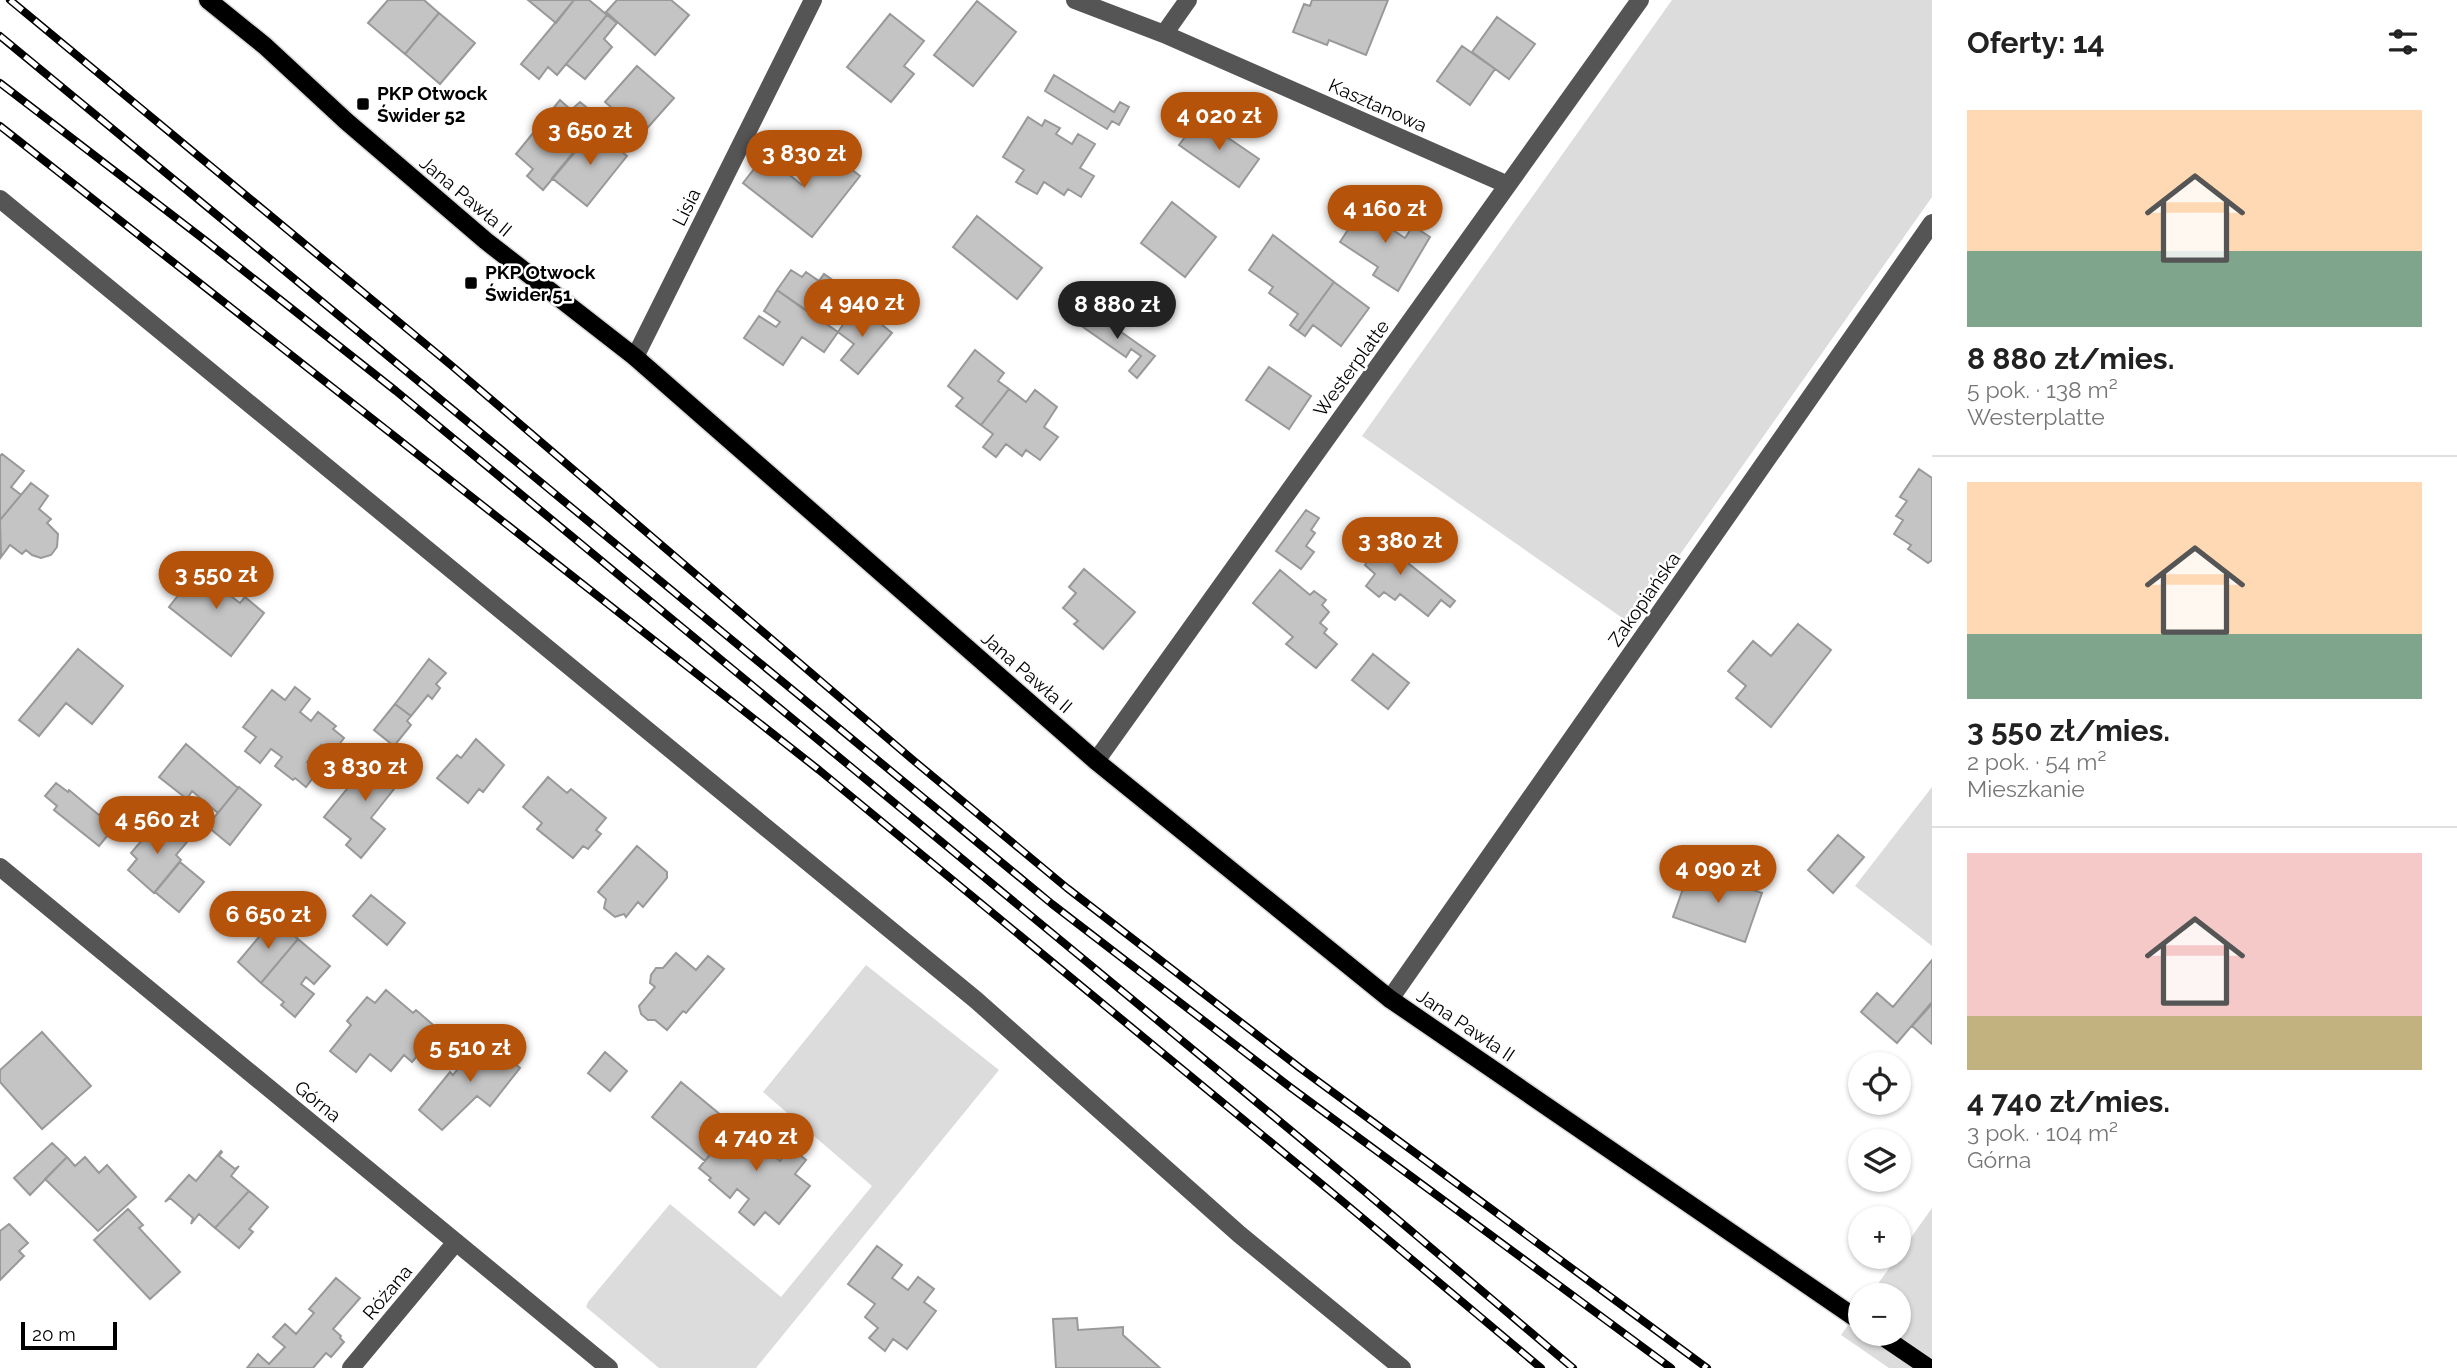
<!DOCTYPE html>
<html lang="pl">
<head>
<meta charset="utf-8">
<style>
  :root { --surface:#fff; --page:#f6f6f6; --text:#222; --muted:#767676; --line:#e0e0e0; --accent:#b45309 }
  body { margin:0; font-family:Raleway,sans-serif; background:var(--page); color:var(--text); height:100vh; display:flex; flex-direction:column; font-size:26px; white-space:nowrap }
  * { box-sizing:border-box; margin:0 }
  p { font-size:23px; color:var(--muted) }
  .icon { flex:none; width:38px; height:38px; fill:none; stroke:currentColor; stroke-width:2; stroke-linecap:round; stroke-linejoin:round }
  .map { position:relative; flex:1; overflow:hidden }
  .side { display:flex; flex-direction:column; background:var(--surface); width:525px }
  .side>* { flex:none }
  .buttons { position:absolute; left:1848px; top:1052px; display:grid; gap:14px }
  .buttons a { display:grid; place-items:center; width:63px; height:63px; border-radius:50%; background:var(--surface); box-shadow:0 2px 5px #0004; font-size:35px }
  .scale { position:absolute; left:21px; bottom:18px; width:96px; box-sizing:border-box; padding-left:7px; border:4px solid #000; border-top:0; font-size:19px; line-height:24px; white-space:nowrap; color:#000; -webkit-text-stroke:5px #fff; paint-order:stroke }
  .price { position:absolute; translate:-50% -60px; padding:0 16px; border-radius:24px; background:var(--accent); color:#fff; font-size:23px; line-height:46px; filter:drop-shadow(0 2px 4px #0008) }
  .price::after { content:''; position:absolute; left:50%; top:42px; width:21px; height:16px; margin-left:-10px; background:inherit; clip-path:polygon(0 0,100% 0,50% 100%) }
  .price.selected { background:#222; color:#fff }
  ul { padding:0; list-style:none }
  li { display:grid; align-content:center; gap:14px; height:371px; padding:0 35px }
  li+li { border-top:2px solid var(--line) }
  li span { display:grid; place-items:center; height:217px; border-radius:0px; color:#555 }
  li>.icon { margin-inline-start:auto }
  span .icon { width:126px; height:126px; fill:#fffc; stroke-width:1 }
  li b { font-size:30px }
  h2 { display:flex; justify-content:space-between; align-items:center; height:84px; padding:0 35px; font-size:30px }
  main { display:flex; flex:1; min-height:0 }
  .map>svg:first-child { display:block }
  .green { fill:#dcdcdc }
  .building { fill:#c4c4c4; stroke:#999; stroke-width:2 }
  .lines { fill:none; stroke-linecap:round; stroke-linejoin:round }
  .major-casing { stroke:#dbdbdb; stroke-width:21 }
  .minor { stroke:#555; stroke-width:18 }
  .major { stroke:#000; stroke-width:18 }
  .rail-casing { stroke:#000; stroke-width:8 }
  .rail { stroke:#fff; stroke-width:5; stroke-dasharray:16; stroke-linecap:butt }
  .poi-dot { fill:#000; stroke:#fff; stroke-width:2.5 }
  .labels { text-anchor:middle; stroke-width:5; stroke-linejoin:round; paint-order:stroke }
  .poi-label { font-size:19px; font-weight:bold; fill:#000; stroke:#fff; text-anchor:start }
  .street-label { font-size:19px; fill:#000; stroke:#fff }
</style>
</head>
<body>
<main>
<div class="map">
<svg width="1932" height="1368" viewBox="0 0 1932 1368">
  <rect width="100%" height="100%" fill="#fff"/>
  <path class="green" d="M1672,0h260v197l-301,427 -269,-188z
    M1932,787v159l-77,-60z
    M866,965l133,105 -243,298h-97l-73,-61 2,-5 82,-98 111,93 91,-111 -109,-94z
    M1932,1208v160h-43l-48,-33 19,-27v26h39v-39h-29z"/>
  <path class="building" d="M388,0h36l15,13 -34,41 -37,-31z
    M528,0h46l-18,23z
    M574,0h15l18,15 -50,60 -9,-8 -9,12 -18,-15z
    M617,0h54l18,15 -34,40 -49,-43z
    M1312,0h76l-22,55 -37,-15 -2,5 -34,-13 11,-28 6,2z
    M977,1l39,31 -43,54 -39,-31z
    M439,13l36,30 -35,41 -35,-30z
    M890,14l34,27 -20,25 10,8 -23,28 -44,-35z
    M607,15l10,8 -13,16 8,8 -27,32 -19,-15z
    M1497,17l38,27 -26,35 -37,-27z
    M1462,46l33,23 -25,36 -33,-24z
    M637,66l37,32 -32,36 -37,-32z
    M1054,75l60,37 6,-10 9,5 -10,18 -7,-4 -5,8 -62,-38z
    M560,100l11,10 9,-8 22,18 -59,70 -16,-14 6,-7 -17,-15z
    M1028,117l14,9 3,-6 15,8 -4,6 16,10 6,-10 17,10 -15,24 14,8 -13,21 -13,-8 -4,6 -20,-13 -7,12 -21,-12 8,-12 -21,-13z
    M1199,118l60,41 -20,28 -60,-42z
    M593,129l34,27 -40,50 -35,-28z
    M828,151l32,25 -48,61 -69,-54 22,-28 37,30z
    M1172,202l44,35 -31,40 -44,-34z
    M1384,203l16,11 -10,14 15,10 8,-12 17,11 -32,54 -25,-16 5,-8 -38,-25 21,-32 13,8z
    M977,216l65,52 -25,31 -64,-52z
    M1273,235l61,47 -36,49 -8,-6 8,-11 -29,-21 4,-6 -24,-17z
    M791,270l11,7 4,-5 13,9 5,-7 21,15 -23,33 -45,-32z
    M1334,282l35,26 -28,38 -28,-21 -8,11 -7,-5z
    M777,290l61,42 -14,20 -22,-15 -19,28 -39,-27 15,-22 17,11 4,-5 -16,-11z
    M855,307l18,14 2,-2 17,14 -34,41 -17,-14 13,-16 -16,-12z
    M1090,310l65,46 -18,22 -8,-7 12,-15 -10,-7 -5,8 -46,-32z
    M975,350l29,23 -6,8 11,8 -28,36 -25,-19 7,-8 -15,-12z
    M1269,367l42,29 -22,33 -43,-29z
    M1009,389l17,13 9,-12 22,17 -13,20 14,10 -18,23 -14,-10 -4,6 -16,-12 -10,13 -13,-10 10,-13 -12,-9z
    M2,454l22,17 -13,16 10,8 -21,25v-64z
    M1919,469l13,9v82l-4,3 -20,-14 3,-4 -17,-11 9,-14 -7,-4 11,-15 -7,-4z
    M31,483l17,13 -9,13 12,10 -4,4 11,11 -1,13 -6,8 -10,3 -9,-3 -6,-5 -4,4 -12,-9 -9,12 -1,-37z
    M1306,510l13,8 -8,12 4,3 -9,13 8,6 -13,17 -25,-18z
    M1367,530l88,71 -5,6 -9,-7 -13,16 -28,-22 -5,6 -11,-8 -5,5 -13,-11 9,-12 -10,-9 6,-9 -15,-12z
    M202,565l20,15 -4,6 22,17 5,-6 19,16 -33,43 -62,-49z
    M1084,569l51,43 -32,37 -29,-25 4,-3 -15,-13 13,-15 -7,-6z
    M1280,570l30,25 4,-4 12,9 -4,5 7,7 -9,11 7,6 -3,4 13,11 -21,24 -30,-24 7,-7 -40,-34z
    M1798,624l33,26 -60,77 -35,-29 10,-12 -18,-15 25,-30 18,15z
    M78,649l45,37 -31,38 -26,-21 -27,33 -20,-16z
    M1373,654l36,29 -21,26 -36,-29z
    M429,659l17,14 -10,11 4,4 -8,11 -4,-4 -17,21 -16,-12z
    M295,687l15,12 -10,13 11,9 7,-9 18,14 -3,3 11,9 -12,16 -11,-9 -14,17 11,9 -12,16 -11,-9 -2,2 -18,-14 7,-9 -11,-8 -11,14 -15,-12 11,-14 -13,-10 29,-37 13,10z
    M395,704l16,12 -4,5 4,4 -17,21 -20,-16z
    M476,739l28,26 -21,27 -4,-3 -11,14 -31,-25 20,-23 4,3z
    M186,744l52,44 -20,25 -26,-22 -5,8 -28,-22z
    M378,751l28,23 -35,44 14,11 -24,29 -15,-13 5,-6 -27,-22z
    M548,777l19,16 4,-4 35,29 -10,12 5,4 -13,15 -5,-3 -10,12 -36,-29 5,-6 -19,-16z
    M56,783l12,9 1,-2 30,25 8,-10 9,8 -5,6 6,5 -18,22 -45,-36 3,-4 -12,-10z
    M239,787l22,18 -31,40 -23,-19z
    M160,819l27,23 -11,13 5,5 -27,33 -26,-23 9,-11 -6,-6z
    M1838,835l26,22 -31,36 -25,-23z
    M637,846l30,26v6l-24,29 -5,-5 -12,15 -2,-3 -9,3 -11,-9 2,-9 -8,-7z
    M180,862l24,20 -25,30 -24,-20z
    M1690,869l72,24 -17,49 -72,-25z
    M371,895l34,28 -18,22 -34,-29z
    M274,919l24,20 -37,44 -23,-21z
    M298,939l32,27 -16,18 -8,-7 -5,7 13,10 -19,23 -14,-12 3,-3 -23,-19z
    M676,953l20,17 12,-14 16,13 -38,44 -3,-2 -16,19 -12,-10h-7l-7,-6 -2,-8 16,-19 -5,-4 1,-8 5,-7h7z
    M1932,960v42l-35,41 -36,-31 16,-19 16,14z
    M386,990l27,23 3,-3 23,20 -27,32 -8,-7 -13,16 -21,-17 -14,18 -26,-21 21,-26 -4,-4 20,-24 8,6z
    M1932,1004v40l-20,-18z
    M42,1032l49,54 -49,43 -42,-47v-12z
    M484,1038l36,30 -30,38 -13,-10 -35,34 -23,-20 31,-38 3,3z
    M605,1052l22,19 -17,20 -22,-18z
    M681,1082l53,44 -29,35 -53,-44z
    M740,1117l34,26 -6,8 12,10 10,-14 16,13 -11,14 15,12 -31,38 -14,-12 -11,13 -15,-13 10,-13 -12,-10 -7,9 -21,-18 2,-2 -12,-10z
    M52,1143l15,14 -37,38 -16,-17z
    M221,1151l1,1 -3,4 16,13 4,-3 -8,10 18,15 -34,37 -16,-14 -8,10 2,-6 -23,-20 -5,4 24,-27 7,6z
    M67,1157l8,9 10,-9 14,16 8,-8 29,32 -38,34 -53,-52z
    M249,1191l19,16 -19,22 4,3 -14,16 -24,-20z
    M128,1209l15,16 -4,3 41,44 -30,27 -56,-59z
    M9,1224l19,19 -9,8 5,5 -24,24v-49z
    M877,1246l25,19 -10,13 16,12 10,-13 16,12 -10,13 12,9 -29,38 -14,-10 -8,12 -16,-13 9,-10 -13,-11 10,-13 -27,-20z
    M336,1278l24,20 -27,31 8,7 -1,2 4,4 -13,15 -5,-4 -13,15h-66l11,-14 11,10 16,-17 -12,-10 12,-13 11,10 18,-21 -5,-4z
    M1077,1318l1,12 45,-3v8l37,33h-104l-3,-49z"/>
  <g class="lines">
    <defs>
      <path id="major" d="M208,0l57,46 81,75 140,120 149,116 461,404 294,238 470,322
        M1879,1334l50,34"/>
    </defs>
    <use href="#major" class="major-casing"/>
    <path class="minor" d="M1075,0l89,34 344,151
      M1164,34l24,-34
      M0,199l976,801 263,234 163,134
      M635,357l178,-357
      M1096,761l544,-761
      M0,867l609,501
      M1390,999l542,-776
      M351,1368l105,-126"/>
    <use href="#major" class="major"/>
    <defs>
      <path id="rail" d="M10,0l442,366 461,394 154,128 233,180 407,300
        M0,36l1052,868 238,183 381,281
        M0,83l206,158 190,150 968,800 209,177
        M0,126l819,644 522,430 200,168"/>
    </defs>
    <use href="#rail" class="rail-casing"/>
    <use href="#rail" class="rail"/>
  </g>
  <g class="poi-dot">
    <rect x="356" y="97" width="14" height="14" rx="3.5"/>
    <rect x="464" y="276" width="14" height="14" rx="3.5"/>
  </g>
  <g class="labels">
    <g class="poi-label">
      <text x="377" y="100">PKP Otwock<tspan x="377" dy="22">Świder 52</tspan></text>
      <text x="485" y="279">PKP Otwock<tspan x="485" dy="22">Świder 51</tspan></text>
    </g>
    <g class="street-label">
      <text transform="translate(1378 105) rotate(24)" y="7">Kasztanowa</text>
      <text transform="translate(466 196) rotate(40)" y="7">Jana Pawła II</text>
      <text transform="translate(686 207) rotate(-63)" y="7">Lisia</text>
      <text transform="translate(1351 368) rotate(-54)" y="7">Westerplatte</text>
      <text transform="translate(1644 599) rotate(-55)" y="7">Zakopiańska</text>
      <text transform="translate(1027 672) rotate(41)" y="7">Jana Pawła II</text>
      <text transform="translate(1466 1025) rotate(34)" y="7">Jana Pawła II</text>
      <text transform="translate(318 1101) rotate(39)" y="7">Górna</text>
      <text transform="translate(387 1292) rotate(-50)" y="7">Różana</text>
    </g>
  </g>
</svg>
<div class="buttons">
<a><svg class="icon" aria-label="locate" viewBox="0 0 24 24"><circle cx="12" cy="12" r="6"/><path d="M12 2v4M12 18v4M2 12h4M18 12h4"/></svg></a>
<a><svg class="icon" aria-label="layers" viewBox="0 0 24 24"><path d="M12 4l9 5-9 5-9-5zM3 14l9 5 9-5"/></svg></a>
<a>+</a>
<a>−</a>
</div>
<div class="scale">20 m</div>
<b class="price" style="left:1219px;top:152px">4 020 zł</b>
<b class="price" style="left:590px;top:167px">3 650 zł</b>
<b class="price" style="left:804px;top:190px">3 830 zł</b>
<b class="price" style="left:1385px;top:245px">4 160 zł</b>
<b class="price" style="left:862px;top:339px">4 940 zł</b>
<b class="price selected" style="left:1117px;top:341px">8 880 zł</b>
<b class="price" style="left:1400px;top:577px">3 380 zł</b>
<b class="price" style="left:216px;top:611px">3 550 zł</b>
<b class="price" style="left:365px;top:803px">3 830 zł</b>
<b class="price" style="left:157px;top:856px">4 560 zł</b>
<b class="price" style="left:1718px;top:905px">4 090 zł</b>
<b class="price" style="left:268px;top:951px">6 650 zł</b>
<b class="price" style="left:470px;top:1084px">5 510 zł</b>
<b class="price" style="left:756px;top:1173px">4 740 zł</b>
</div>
<section class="side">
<h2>Oferty: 14<svg class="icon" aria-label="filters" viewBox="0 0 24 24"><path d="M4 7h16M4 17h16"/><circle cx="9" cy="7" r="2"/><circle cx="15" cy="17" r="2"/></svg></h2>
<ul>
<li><span style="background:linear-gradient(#ffd9b3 65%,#7fa58c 0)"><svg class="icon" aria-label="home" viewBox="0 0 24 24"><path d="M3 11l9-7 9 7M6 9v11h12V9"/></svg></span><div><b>8 880 zł/mies.</b><p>5 pok. · 138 m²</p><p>Westerplatte</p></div></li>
<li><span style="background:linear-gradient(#ffd9b3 70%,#7fa58c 0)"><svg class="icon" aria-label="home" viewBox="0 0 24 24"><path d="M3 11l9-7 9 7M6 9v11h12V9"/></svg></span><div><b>3 550 zł/mies.</b><p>2 pok. · 54 m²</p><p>Mieszkanie</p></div></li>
<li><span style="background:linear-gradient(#f6c9c9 75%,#c2b280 0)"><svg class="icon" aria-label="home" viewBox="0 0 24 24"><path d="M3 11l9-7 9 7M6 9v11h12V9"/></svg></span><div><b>4 740 zł/mies.</b><p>3 pok. · 104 m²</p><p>Górna</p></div></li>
</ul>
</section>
</main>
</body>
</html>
